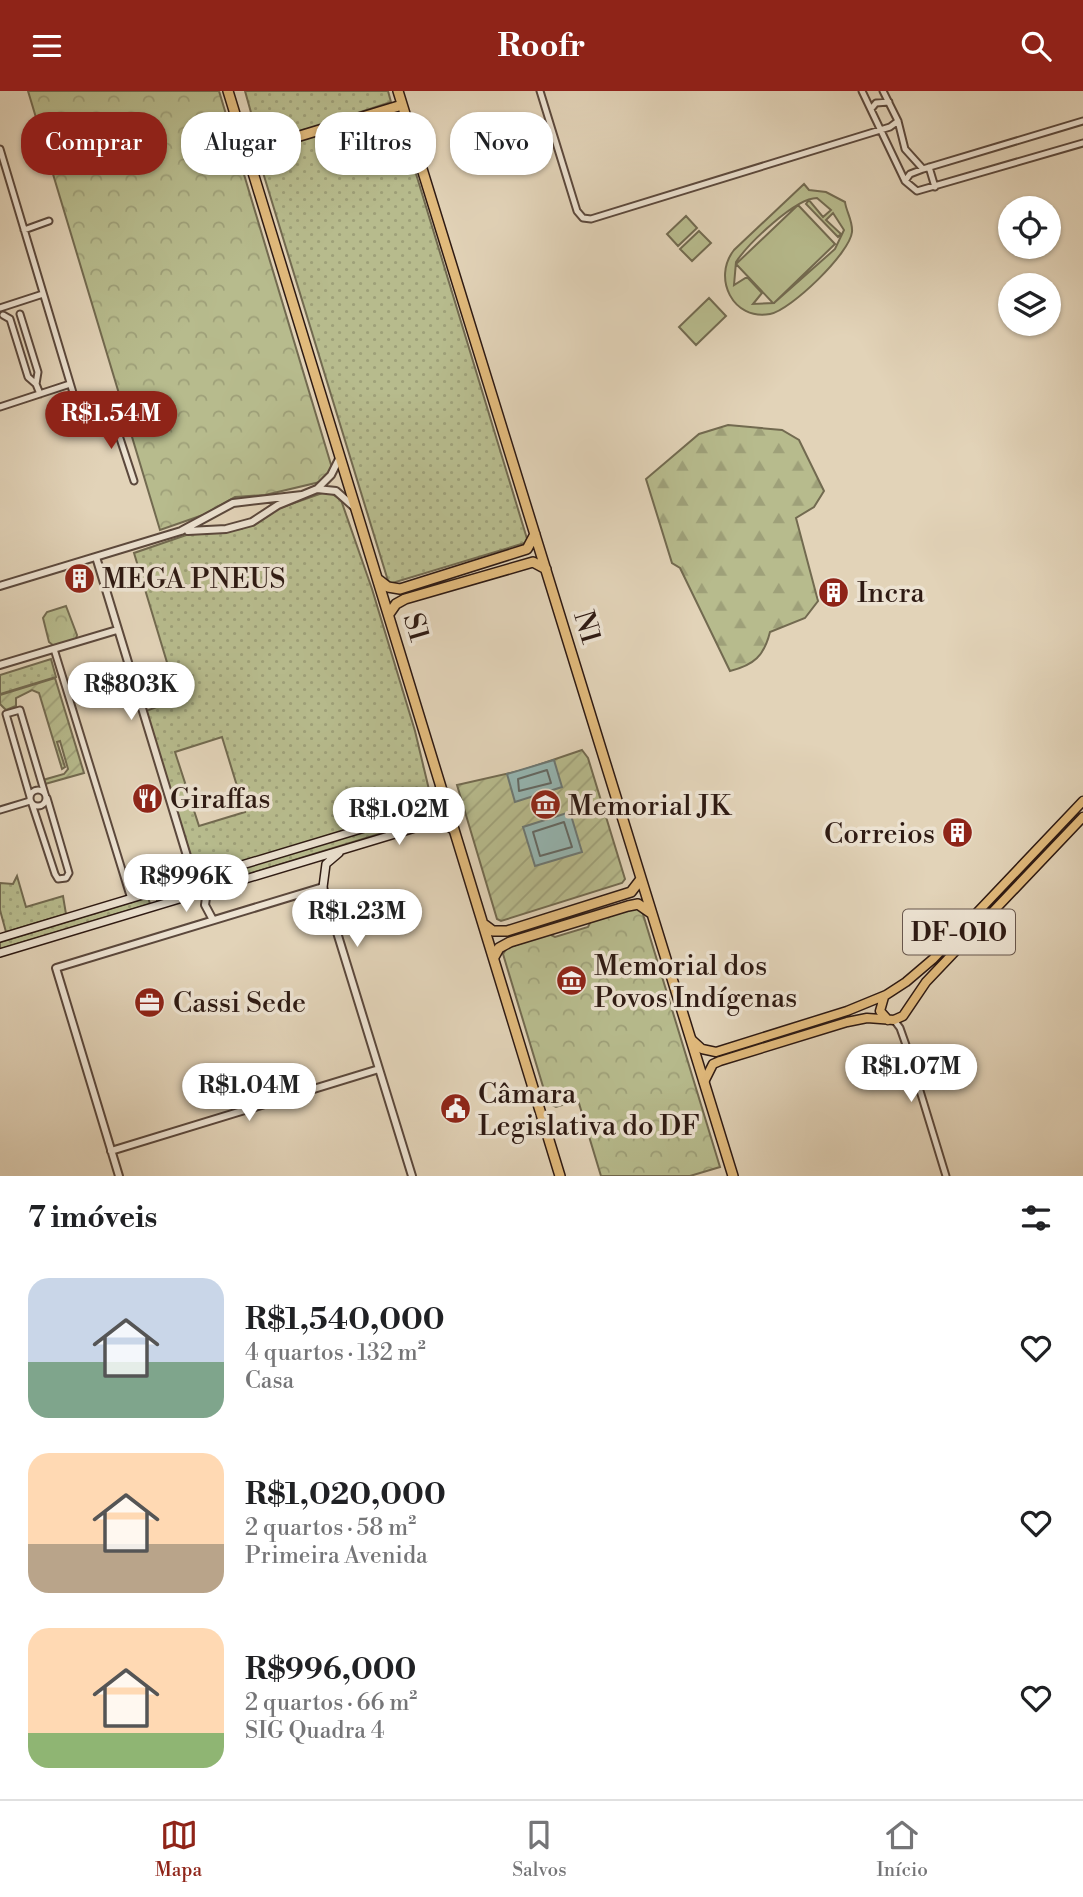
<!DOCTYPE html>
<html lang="pt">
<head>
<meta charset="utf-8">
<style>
  :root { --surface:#fff; --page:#f6f6f6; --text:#202124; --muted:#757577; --line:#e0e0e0; --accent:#8f2418 }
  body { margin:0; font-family:"Libre Bodoni",serif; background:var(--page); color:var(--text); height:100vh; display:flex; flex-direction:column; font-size:26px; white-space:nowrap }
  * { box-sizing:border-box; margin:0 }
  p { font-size:23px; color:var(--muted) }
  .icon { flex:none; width:38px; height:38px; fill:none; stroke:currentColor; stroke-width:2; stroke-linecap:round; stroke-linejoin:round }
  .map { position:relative; height:1085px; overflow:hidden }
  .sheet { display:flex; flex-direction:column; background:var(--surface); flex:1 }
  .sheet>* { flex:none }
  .top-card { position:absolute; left:21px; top:21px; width:700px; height:63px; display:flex; gap:14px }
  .buttons { position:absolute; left:998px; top:105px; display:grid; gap:14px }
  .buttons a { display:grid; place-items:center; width:63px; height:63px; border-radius:50%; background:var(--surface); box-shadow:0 2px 5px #0004; font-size:35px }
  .price { position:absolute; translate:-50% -60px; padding:0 16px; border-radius:24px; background:#fff; color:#222; font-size:23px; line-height:46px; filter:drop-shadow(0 2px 4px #0008) }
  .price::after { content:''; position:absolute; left:50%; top:42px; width:21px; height:16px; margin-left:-10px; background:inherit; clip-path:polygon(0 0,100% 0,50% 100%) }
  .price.active { background:var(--accent); color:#fff }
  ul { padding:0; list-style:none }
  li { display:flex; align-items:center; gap:21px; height:175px; padding:0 28px }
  li span { display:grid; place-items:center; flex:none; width:196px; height:140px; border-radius:21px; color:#555 }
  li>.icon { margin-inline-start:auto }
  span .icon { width:84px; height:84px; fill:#fffc; stroke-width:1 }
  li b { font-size:30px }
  h2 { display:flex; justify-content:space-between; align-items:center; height:84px; padding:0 28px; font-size:30px }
  .pill { padding:0 24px; border-radius:28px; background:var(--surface); box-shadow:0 2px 5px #0004; font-size:24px; line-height:63px }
  .pill.active { background:var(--accent); color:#fff }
  header { display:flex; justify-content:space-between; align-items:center; height:91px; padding:0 28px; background:var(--accent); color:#fff; font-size:32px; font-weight:700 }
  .dock { display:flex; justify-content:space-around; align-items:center; height:98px; border-top:2px solid var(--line); background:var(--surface); font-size:19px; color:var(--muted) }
  .dock a { display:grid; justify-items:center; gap:4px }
  .dock .active { color:var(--accent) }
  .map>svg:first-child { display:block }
  .grass { fill:url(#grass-dots); stroke:#726a50; stroke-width:2; fill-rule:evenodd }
  .forest { fill:url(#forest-firs); stroke:#726a50; stroke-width:2 }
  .park { fill:url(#park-crowns); stroke:#726a50; stroke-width:2 }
  .garden { fill:url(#garden-furrows); stroke:#726a50; stroke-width:2 }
  .pitch { fill:#b7bb8d; stroke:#726a50; stroke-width:2; fill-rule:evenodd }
  .water { fill:#95b7b4; stroke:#6c7874; stroke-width:2 }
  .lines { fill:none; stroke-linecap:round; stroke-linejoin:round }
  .shore { stroke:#626864; stroke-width:2 }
  .minor-casing { stroke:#5b483c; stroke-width:9 }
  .tertiary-casing { stroke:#5b483c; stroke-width:10 }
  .secondary-casing { stroke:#2e1a13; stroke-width:10 }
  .primary-casing { stroke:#2e1a13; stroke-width:11 }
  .trunk-casing { stroke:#2e1a13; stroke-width:12 }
  .minor { stroke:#ece2d1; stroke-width:5 }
  .tertiary { stroke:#ece2d1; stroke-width:6 }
  .secondary { stroke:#ece2d1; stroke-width:7 }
  .primary { stroke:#e1ba7c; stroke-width:8 }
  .trunk { stroke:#e1ba7c; stroke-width:9 }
  .labels { text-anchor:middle; stroke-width:7; stroke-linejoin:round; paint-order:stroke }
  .shield { fill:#ece2d1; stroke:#67564c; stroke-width:2 }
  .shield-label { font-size:26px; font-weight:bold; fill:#2e1a13 }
  .poi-label { font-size:28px; fill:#2e1a13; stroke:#ece2d1; text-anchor:start }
  .street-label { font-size:28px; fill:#2e1a13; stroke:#ece2d1 }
</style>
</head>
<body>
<header><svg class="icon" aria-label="menu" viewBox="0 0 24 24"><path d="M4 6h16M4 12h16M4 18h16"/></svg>Roofr<svg class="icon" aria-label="search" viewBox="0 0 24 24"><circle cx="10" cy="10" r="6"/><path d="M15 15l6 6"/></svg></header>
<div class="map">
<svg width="1083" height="1085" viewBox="0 0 1083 1085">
  <defs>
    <pattern id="grass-dots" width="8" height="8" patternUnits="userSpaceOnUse" patternTransform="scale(1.75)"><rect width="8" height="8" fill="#b7bb8d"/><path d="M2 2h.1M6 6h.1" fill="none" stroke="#9ea079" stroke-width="1.8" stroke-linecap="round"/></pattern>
    <pattern id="forest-firs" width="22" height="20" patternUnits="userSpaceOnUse" patternTransform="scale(1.75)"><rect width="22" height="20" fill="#b7bb8d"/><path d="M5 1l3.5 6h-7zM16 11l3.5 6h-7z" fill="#9ea079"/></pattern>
    <pattern id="park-crowns" width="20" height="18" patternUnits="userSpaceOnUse" patternTransform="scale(1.75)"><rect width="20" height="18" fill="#b7bb8d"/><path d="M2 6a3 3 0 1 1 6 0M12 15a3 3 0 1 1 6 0" fill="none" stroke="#9ea079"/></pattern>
    <pattern id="garden-furrows" width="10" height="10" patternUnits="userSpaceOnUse" patternTransform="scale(1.75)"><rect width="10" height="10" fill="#b7bb8d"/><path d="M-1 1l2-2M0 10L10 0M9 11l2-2" fill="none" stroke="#9ea079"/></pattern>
  </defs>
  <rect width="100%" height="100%" fill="#e2d3b8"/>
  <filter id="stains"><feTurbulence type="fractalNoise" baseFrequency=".00286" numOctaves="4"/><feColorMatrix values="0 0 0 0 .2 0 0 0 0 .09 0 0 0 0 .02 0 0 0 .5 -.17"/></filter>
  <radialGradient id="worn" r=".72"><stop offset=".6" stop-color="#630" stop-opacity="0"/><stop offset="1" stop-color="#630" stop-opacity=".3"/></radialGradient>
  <path class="grass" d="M245,0h143l3,11 -131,43z
    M396,17l132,434 -139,42 -132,-431z
    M328,400l13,9 31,89 43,142 16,67 -10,9 -186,57 -36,7 -5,-4 -48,-156 32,-12 -44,-146 61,-21 46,-3 36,-20zM222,646l23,75 -46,14 -24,-74z
    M51,568l5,18 -56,17v-19z
    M439,717l2,7 -196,60 -2,-7z
    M235,779l1,5 -79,25v-3z
    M17,785l9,31 37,-11 3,18 -60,18 -6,-22v-27l13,1z
    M148,806l2,7 -150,45v-7z"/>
  <path class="forest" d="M728,334l54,5 17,10 25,51 -10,16 -18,11 22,83 -13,17 -35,14c-6,24 -16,33 -40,39l-50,-103 -8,-5 -26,-84 53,-45z"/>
  <path class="park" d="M28,0h191l113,377 -8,13 -59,14 -30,2 -32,18 -43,15z
    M66,515l11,29 -1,4 -22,7 -5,-4 -6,-24 4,-6z
    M635,817l7,3 78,256 -30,9h-89l-23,-76 -22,7 -8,-4 -45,-149 4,-6 42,-14 6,3 33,-10 3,-6z"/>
  <path class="garden" d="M55,587l29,95 -39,11 -2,-4 21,-6 4,-5 -8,-28 -3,1 8,25 -3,2 -23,-76 -7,-3 -16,8v8l-10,4 -6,-6v-9z
    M582,659l6,8 37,121 -3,4 -121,38 -4,-2 -40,-134 66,-15z"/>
  <path class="pitch" d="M804,93l5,6 17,2 19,10c1,9 8,19 7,30 -2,21 -61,78 -82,82 -37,7 -58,-36 -36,-64zM817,107l14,12 -8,7 -14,-17 -3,4 32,33 3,-3 -15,-14 7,-7 11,17 -9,19 -61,54 61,-59 -37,-39 -62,59 37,39 -20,1 9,-11 -15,-16 -13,8 2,-23c12,-18 59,-64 81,-64z
    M686,125l11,12 -19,18 -11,-12z
    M699,140l12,12 -19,18 -12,-12z
    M709,207l17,18 -30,29 -17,-18z"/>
  <path class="water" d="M554,669l8,27 -47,15 -8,-28z
    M570,721l12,40 -47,14 -12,-39z"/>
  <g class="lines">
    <path class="shore" d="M547,679l4,13 -32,8 -1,-12z
      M564,731l8,25 -32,9 -7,-24z"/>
    <defs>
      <path id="minor" d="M540,0l37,120 6,7 8,1 299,-92 8,-6
        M862,0l43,90 12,10 166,-48
        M883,0l15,30 7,28 18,20
        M871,18l5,-6 13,-1
        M0,58l77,257 4,3 27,-7 26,79
        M929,76l6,20
        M905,90l5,-7 13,-5 160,-48
        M24,139l25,-9
        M0,217l43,-14
        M20,223l18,58 -2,12 4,10
        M3,224l7,4 18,58 8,7
        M0,316l70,-23
        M54,558l77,250
        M30 707a8 8 0 1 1 16 0a8 8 0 1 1-16 0Z
        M30,706l-24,-83 14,-4 25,84
        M32,713l23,70 3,5 8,-1 3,-5 -22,-75
        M0,719l30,-9
        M894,929l6,8 6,17 40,131"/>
      <path id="tertiary" d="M317,398l19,2 18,16
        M188,440l38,-2 26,-7 26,-17 39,-16 14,-14 9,-18
        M96,466l98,322
        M0,495l181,-55 52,-28 69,-8
        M0,574l117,-35
        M207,799l-2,15 8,15
        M111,1060l268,-82
        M119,1085l-63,-208 267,-81 89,289"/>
      <path id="secondary" d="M323,796l3,-23 13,-11
        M0,847l421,-127 15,-13 4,-11
        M0,862l425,-128 19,-1 10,7"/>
      <path id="primary" d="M884,906l-4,14 8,9
        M691,948l11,10 14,3 131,-41 39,-16 20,-13 27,-23 150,-158
        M704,991l9,-18 7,-3 127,-39 20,-4 27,2 9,-4 23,-34 157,-165"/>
      <path id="trunk" d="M228,0l332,1085
        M398,0l335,1085
        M247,61l155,-47
        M379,489l9,7 12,2 127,-40 8,-15
        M389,523l7,-10 9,-5 128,-37 13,7
        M485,834l8,6h14l124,-39 10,-13
        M494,866l5,-9 11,-6 118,-36 10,-2 13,9"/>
    </defs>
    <use href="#minor" class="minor-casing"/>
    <use href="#tertiary" class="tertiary-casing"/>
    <use href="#secondary" class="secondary-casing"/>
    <use href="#primary" class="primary-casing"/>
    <use href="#trunk" class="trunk-casing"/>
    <use href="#minor" class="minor"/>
    <use href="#tertiary" class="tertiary"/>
    <use href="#secondary" class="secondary"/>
    <use href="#primary" class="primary"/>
    <use href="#trunk" class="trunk"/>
  </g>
  <defs>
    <symbol id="building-disc" viewBox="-11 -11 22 22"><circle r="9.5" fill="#8f2418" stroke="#ece2d1"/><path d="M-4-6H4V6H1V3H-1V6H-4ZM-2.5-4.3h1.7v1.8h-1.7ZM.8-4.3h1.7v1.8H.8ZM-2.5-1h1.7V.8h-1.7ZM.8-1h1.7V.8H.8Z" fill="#fff"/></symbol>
    <symbol id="restaurant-disc" viewBox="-11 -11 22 22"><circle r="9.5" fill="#8f2418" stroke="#ece2d1"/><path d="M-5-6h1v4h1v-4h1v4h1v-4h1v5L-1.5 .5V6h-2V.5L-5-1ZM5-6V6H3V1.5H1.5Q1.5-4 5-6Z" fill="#fff"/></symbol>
    <symbol id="museum-disc" viewBox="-11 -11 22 22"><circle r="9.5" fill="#8f2418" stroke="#ece2d1"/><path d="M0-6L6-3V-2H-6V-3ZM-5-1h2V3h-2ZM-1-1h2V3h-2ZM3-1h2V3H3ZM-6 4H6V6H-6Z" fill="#fff"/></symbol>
    <symbol id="office-disc" viewBox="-11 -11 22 22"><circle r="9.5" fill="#8f2418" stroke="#ece2d1"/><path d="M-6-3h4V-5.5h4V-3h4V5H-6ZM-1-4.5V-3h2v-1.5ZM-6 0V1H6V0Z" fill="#fff"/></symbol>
    <symbol id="civic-disc" viewBox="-11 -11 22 22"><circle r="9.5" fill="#8f2418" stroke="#ece2d1"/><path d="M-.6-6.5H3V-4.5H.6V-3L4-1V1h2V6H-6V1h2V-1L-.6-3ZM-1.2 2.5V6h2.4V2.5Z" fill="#fff"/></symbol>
  </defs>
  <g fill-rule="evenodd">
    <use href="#building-disc" x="62" y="470" width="35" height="35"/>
    <use href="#building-disc" x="816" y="484" width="35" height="35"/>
    <use href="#restaurant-disc" x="130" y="690" width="35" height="35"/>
    <use href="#museum-disc" x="528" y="696" width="35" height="35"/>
    <use href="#building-disc" x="940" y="724" width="35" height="35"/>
    <use href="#museum-disc" x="554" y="872" width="35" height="35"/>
    <use href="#office-disc" x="132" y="894" width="35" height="35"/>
    <use href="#civic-disc" x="438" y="1000" width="35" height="35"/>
  </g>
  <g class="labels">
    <rect class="shield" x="903" y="818.5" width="112" height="45" rx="5"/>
    <g class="shield-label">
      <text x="959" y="850">DF-010</text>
    </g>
    <g class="poi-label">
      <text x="102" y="497">MEGA PNEUS</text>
      <text x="857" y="511">Incra</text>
      <text x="170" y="717">Giraffas</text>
      <text x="568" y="724">Memorial JK</text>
      <text x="935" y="752" text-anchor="end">Correios</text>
      <text x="594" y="884">Memorial dos<tspan x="594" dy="32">Povos Indígenas</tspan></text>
      <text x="173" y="921">Cassi Sede</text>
      <text x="478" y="1012">Câmara<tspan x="478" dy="32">Legislativa do DF</tspan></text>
    </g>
    <g class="street-label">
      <text transform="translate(417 536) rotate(73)" y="10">S1</text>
      <text transform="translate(588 536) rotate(73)" y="10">N1</text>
    </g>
  </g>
  <rect width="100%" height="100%" filter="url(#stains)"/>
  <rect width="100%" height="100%" fill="url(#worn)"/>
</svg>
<div class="buttons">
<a><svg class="icon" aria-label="locate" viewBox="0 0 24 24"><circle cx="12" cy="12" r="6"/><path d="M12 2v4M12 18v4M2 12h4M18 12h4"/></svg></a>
<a><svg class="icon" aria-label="layers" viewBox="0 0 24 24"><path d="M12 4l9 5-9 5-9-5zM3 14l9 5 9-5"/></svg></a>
</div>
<b class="price active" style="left:111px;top:360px">R$1.54M</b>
<b class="price" style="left:131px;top:631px">R$803K</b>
<b class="price" style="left:399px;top:756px">R$1.02M</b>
<b class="price" style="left:186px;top:823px">R$996K</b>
<b class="price" style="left:357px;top:858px">R$1.23M</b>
<b class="price" style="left:911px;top:1013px">R$1.07M</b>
<b class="price" style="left:249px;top:1032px">R$1.04M</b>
<div class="top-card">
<a class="pill active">Comprar</a>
<a class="pill">Alugar</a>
<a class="pill">Filtros</a>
<a class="pill">Novo</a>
</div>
</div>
<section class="sheet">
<h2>7 imóveis<svg class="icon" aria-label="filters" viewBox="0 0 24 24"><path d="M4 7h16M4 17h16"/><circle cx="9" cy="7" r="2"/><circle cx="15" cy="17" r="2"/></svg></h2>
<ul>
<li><span style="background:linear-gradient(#c9d6e8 60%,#7fa58c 0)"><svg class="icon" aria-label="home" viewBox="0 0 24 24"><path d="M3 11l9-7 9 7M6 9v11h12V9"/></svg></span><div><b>R$1,540,000</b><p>4 quartos · 132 m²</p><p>Casa</p></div><svg class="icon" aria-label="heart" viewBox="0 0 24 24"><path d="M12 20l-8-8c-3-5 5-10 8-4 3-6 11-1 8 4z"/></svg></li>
<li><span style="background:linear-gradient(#ffd9b3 65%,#b9a48a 0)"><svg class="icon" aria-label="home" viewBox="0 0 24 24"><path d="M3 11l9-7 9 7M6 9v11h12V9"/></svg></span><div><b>R$1,020,000</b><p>2 quartos · 58 m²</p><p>Primeira Avenida</p></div><svg class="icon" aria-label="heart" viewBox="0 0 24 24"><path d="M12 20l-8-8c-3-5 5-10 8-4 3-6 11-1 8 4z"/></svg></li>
<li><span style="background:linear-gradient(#ffd9b3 75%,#8fb573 0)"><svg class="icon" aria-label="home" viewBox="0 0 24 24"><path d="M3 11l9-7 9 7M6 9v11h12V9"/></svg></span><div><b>R$996,000</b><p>2 quartos · 66 m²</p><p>SIG Quadra 4</p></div><svg class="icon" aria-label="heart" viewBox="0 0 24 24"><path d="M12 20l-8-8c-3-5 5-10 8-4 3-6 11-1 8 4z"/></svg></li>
</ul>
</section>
<nav class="dock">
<a class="active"><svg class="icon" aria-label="map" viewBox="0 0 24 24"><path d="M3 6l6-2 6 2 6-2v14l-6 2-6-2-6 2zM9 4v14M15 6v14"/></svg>Mapa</a>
<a><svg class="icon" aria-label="saved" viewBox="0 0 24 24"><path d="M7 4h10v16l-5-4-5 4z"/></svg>Salvos</a>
<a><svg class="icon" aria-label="home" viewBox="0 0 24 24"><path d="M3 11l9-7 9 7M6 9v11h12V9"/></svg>Início</a>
</nav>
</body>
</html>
